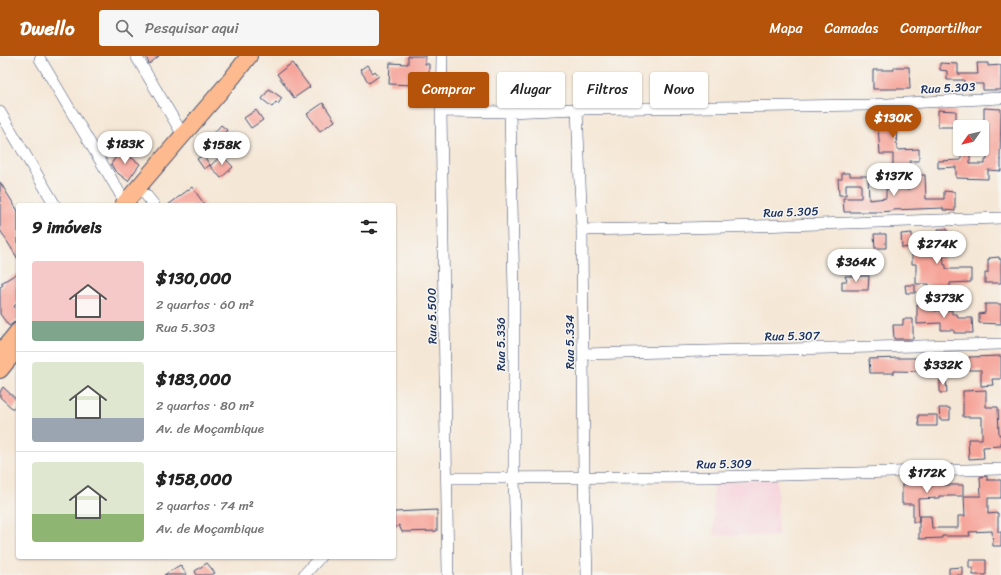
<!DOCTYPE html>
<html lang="pt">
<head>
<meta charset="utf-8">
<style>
  :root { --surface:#fff; --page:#f6f6f6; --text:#222; --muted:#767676; --line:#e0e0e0; --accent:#b45309 }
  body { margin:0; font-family:Sriracha,sans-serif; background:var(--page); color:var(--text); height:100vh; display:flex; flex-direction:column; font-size:15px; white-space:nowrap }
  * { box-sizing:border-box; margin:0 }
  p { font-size:13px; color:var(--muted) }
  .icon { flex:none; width:22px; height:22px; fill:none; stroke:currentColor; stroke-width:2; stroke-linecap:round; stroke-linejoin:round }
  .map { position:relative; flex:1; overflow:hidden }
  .sheet { position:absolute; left:16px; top:147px; width:380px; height:356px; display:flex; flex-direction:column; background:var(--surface); border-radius:4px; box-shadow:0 1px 3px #0004 }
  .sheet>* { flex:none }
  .guide { position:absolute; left:408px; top:16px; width:380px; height:36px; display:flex; gap:8px }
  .needle { width:26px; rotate:236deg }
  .buttons { position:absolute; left:953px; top:64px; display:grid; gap:8px }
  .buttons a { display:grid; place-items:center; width:36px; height:36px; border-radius:4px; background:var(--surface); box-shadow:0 1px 3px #0004; font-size:20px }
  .price { position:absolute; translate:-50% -34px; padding:0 9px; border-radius:14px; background:#fff; color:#222; font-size:13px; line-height:26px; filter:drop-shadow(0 1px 2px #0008) }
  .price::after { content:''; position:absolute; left:50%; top:24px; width:12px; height:9px; margin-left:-6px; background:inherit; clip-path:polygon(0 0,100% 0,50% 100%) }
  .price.current { background:var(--accent); color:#fff }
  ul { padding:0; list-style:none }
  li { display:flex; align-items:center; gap:12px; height:100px; padding:0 16px }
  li+li { border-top:1px solid var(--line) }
  li span { display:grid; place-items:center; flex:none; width:112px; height:80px; border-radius:4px; color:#555 }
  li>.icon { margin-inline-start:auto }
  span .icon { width:48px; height:48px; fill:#fffc; stroke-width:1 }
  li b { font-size:17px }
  h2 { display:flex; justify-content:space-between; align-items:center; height:48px; padding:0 16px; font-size:17px }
  .chip { padding:0 14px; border-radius:4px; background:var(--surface); box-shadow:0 1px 3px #0004; font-size:14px; line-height:36px }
  .chip.current { background:var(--accent); color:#fff }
  header { display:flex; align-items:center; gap:24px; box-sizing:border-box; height:56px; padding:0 20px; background:var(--accent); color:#fff }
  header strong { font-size:19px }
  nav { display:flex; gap:22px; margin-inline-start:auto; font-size:14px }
  .search { width:280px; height:36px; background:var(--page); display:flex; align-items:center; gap:10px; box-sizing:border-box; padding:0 14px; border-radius:4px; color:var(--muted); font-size:15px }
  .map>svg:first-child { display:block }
  .built { fill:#f6cfd8 }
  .building { fill:#f6a499 }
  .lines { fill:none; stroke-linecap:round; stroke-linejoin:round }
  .minor-casing { stroke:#3c4b70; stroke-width:12 }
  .highway-casing { stroke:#3c4b70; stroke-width:18 }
  .minor { stroke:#fff; stroke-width:11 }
  .highway { stroke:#fcba8e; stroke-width:16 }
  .labels { text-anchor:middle; stroke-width:3; stroke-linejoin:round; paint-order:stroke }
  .street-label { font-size:12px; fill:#1b2f5e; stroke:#f6f6f2 }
</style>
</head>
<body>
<header>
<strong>Dwello</strong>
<div class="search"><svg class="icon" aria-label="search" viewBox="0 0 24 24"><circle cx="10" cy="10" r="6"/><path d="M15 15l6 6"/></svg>Pesquisar aqui</div>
<nav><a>Mapa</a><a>Camadas</a><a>Compartilhar</a></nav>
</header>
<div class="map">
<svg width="1001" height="519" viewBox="0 0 1001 519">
  <rect width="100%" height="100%" fill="#f6f6f2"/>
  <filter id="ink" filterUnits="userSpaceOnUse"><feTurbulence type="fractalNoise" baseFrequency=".025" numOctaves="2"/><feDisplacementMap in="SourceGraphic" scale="8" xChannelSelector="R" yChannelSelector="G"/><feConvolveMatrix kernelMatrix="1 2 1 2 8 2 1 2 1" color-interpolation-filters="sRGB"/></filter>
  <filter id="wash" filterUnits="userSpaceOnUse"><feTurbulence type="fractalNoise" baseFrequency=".012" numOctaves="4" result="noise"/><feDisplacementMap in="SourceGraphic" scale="16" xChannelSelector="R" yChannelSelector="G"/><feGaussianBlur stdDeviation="0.9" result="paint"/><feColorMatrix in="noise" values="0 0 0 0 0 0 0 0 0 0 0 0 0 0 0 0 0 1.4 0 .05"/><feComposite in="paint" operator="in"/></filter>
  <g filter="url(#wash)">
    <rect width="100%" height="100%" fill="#f5e7d6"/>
    <path class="built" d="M777,423l1,57 -64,-1 -1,-53z"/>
    <g id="blocks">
      <path class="building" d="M146,0h13l-10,8z
        M408,0h17v8h4v40l-14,1 -1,-20 -25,-1 1,-21 18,1z
        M292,7l18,24 -16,11 -17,-24z
        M940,7l18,1v10h20l-1,-11h11v3l13,-1v25h-18v-6h-19v-4h-17v-9l-7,-1z
        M367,9l6,8 2,-2 4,5 -10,7 -9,-13z
        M894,11h15l1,22h-37v-19h21z
        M451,24h14v13h-13z
        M269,33l13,9 -4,6 -2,-2 -4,5 -10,-8z
        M323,47l12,18 -15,10 -13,-17z
        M984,52l17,1 -1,51h1v11l-13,-1v9l-32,-1v-11l-18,1v-7l23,-1v-11h9v15h15v-4h2v-18h-3z
        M256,54l7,10 -12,8 -7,-10z
        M938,54l18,1v16h-18z
        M874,57h28v12h-6l1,25 22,-1v12h-9v5l-17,1v-13h-13l-2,-28 -4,1z
        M221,69l6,5 -8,9 -6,-5z
        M121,94l19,14 -12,17 -13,-10 -4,-7z
        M203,99l7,10 -6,4 -7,-10z
        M222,99l11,12 -12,11 -11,-12z
        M842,117h8v3h18l1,24 17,-2v-9h23l-1,-14h17l1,24h18v-8l11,1v19l-12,-1v-2l-51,2v1l-13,1h-35l-1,-14h18v-14h-15v11h-7l-1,-16h4z
        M0,126l18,29v48l-18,-29z
        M192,131l13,18h-37z
        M938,173h9l1,19h-5l1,17h2v4h25v13l-21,1v11h-20l-1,-10h-13v-20h-4v-16l12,-1v-14h15z
        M912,177v14l-10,1 -1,-14z
        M874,178h12v14h-11z
        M999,201v2h2v24h-16v-10h3v-14h2l-1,-1z
        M18,217v30l-4,3 4,6v7l-9,7 -9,-12v-27l3,-2 -2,-2z
        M845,220h24l-1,14h-26v-9h5z
        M905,229h10v8h-9z
        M917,248h18v7l17,-1v4h5l1,4h14l1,15h-19v-3h-13v-7l-24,1z
        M985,248h16v20l-22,-1v-9l6,-1z
        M903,263h10v20h-19l-1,-14h10z
        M1001,300v23h-9l1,6 -12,1v-16h-12v-13z
        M900,302h35v14l-41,-1v2h-24l-1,-14z
        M940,323h6l1,14h-7z
        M3,331l15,14v2l-5,6 -13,-12v-5z
        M986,334v17h12l1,28h2v11l-18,1 1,11 -15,1 -1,-20h14v-22h-19v-26z
        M939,352h11v12h-10z
        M918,359h19v11h-18z
        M987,420v4h14v18h-13v16l10,-1v19h3v14h-8l-1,-15 -23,1 1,4h-28v2l-23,1v-23h12l1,12h26v-12h7l-1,-20h17l-1,-19z
        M922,425h17v4h24v11h-24v2l-21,1 1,23h-6v-18h-11v-20l21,-1z
        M437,454v21l-35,1 -3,-7 -5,4v-17z
        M969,504h17v15h-13v-7h-4z
        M207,507l8,10 -4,2h-14l-2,-4z
        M180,509l7,10h-23z
        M962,511v8h-13v-7z"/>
    </g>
  </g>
  <g filter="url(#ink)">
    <use href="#blocks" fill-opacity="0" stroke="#3c4b70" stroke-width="1"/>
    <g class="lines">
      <defs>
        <path id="minor" d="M136,0l47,79
          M442,0l-1,55 7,464
          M40,3l85,143
          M577,53l5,121 2,248 3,97
          M441,55l69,1 67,-3 292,-4 132,-7
          M0,56l55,93
          M510,56l4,181v184l3,98
          M146,139l8,10
          M582,174l145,-3 274,-9
          M583,298l418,-10
          M447,422l264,-1 290,-8
          M304,519l16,-18"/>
        <path id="highway" d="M123,149l109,-127 17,-22
          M0,297l18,-22
          M0,314l18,-22"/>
      </defs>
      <use href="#minor" class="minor-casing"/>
      <use href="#highway" class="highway-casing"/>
      <use href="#minor" class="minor"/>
      <use href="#highway" class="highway"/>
    </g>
  </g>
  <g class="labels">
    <g class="street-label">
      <text transform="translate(948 32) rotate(-3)" y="4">Rua 5.303</text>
      <text transform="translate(791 156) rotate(-2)" y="4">Rua 5.305</text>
      <text transform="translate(432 260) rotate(-91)" y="4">Rua 5.500</text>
      <text transform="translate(792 280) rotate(-1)" y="4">Rua 5.307</text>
      <text transform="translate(570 286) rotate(-90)" y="4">Rua 5.334</text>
      <text transform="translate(501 288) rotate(-90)" y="4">Rua 5.336</text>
      <text transform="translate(724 408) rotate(-1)" y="4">Rua 5.309</text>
    </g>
  </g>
</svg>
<div class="buttons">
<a><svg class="needle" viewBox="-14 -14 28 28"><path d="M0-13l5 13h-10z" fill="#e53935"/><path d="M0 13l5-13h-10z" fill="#767676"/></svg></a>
</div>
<b class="price current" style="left:893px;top:83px">$130K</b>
<b class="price" style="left:125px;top:109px">$183K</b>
<b class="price" style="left:222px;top:110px">$158K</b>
<b class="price" style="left:894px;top:141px">$137K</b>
<b class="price" style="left:937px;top:209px">$274K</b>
<b class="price" style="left:856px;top:227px">$364K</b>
<b class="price" style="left:944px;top:263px">$373K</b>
<b class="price" style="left:943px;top:330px">$332K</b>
<b class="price" style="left:927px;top:438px">$172K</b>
<div class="guide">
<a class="chip current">Comprar</a>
<a class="chip">Alugar</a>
<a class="chip">Filtros</a>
<a class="chip">Novo</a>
</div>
<section class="sheet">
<h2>9 imóveis<svg class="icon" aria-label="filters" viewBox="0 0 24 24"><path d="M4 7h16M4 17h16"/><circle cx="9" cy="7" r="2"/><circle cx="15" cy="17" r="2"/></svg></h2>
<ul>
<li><span style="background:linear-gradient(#f6c9c9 75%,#7fa58c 0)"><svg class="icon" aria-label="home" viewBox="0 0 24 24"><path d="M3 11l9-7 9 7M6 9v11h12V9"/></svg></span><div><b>$130,000</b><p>2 quartos · 60 m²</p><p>Rua 5.303</p></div></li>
<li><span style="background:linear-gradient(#dfe7d0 70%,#9aa5b1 0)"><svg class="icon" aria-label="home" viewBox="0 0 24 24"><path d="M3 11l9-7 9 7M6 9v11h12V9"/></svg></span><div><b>$183,000</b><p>2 quartos · 80 m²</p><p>Av. de Moçambique</p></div></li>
<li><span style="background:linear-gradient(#dfe7d0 65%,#8fb573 0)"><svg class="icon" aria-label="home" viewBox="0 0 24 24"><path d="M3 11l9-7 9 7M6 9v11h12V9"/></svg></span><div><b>$158,000</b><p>2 quartos · 74 m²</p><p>Av. de Moçambique</p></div></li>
</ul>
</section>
</div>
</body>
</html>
